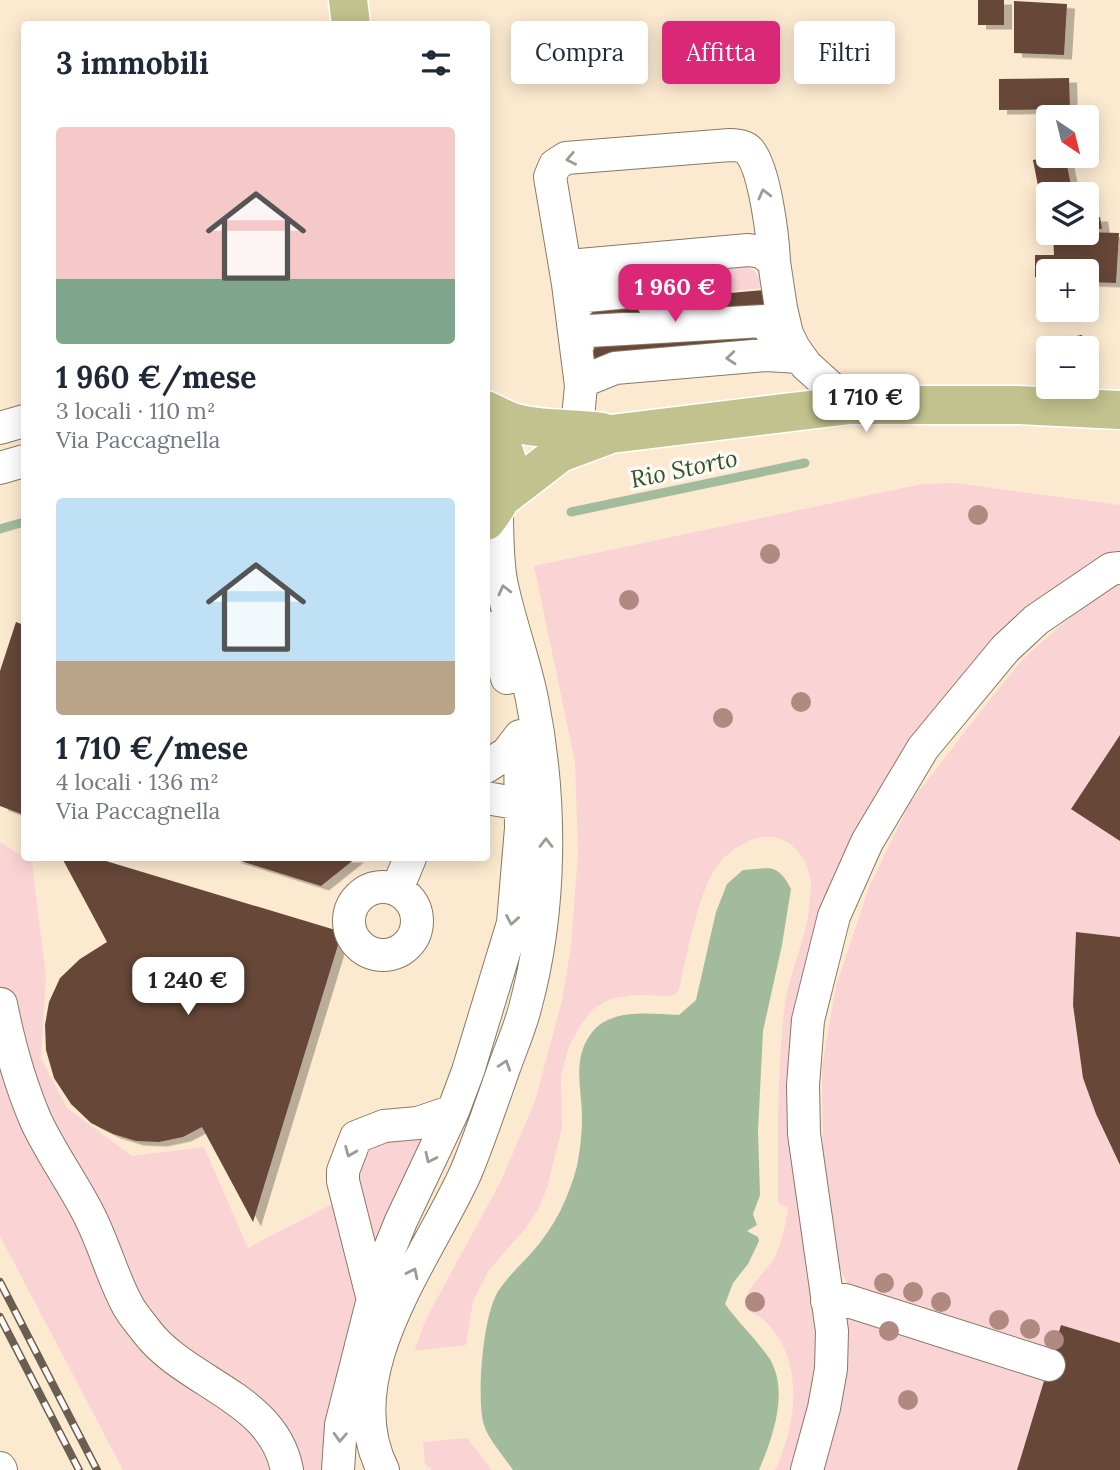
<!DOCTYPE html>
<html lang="it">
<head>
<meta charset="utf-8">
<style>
  :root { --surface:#fff; --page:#f6f6f7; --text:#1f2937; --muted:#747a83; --accent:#db2777 }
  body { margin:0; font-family:Lora,serif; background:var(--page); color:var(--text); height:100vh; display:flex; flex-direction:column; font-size:26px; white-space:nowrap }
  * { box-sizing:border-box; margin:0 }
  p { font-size:23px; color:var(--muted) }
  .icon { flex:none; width:38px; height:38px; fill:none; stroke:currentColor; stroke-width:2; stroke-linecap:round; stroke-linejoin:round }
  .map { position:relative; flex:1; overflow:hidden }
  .drawer { position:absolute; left:21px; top:21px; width:469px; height:840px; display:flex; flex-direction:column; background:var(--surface); border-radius:7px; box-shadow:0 4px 18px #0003 }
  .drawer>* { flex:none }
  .top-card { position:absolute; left:511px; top:21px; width:504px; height:63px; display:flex; gap:14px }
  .needle { width:46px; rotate:145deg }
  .buttons { position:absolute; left:1036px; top:105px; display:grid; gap:14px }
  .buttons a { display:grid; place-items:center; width:63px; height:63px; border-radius:7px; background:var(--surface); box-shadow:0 4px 18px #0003; font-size:35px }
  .price { position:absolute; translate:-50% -60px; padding:0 16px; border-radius:14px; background:#fff; color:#222; font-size:23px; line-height:46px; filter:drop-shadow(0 2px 4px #0008) }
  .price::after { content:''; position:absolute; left:50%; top:42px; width:21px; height:16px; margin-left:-10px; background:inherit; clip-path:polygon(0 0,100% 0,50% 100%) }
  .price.active { background:var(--accent); color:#fff }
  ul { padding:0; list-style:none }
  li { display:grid; align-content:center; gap:14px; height:371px; padding:0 35px }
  li span { display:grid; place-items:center; height:217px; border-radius:7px; color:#555 }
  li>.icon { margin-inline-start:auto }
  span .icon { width:126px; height:126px; fill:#fffc; stroke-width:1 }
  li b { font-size:30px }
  h2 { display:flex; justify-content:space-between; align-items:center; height:84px; padding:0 35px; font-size:30px }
  .pill { padding:0 24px; border-radius:7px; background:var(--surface); box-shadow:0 4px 18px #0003; font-size:24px; line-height:63px }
  .pill.active { background:var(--accent); color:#fff }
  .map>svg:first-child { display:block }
  .green { fill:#fad4d5 }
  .water { fill:#a3bb9d }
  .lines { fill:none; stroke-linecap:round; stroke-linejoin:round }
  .stream { stroke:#a3bb9d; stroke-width:9 }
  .building { fill:#664637; filter:url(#shadow) }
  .minor-casing { stroke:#897962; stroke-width:34 }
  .major-casing { stroke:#fff; stroke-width:41 }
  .minor { stroke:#fff; stroke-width:32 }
  .major { stroke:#c2c28e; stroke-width:38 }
  .rail-casing { stroke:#695e50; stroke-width:8 }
  .rail { stroke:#fdf9f4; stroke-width:5; stroke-dasharray:16; stroke-linecap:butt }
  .tree { fill:#b08980 }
  .oneway { stroke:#9e9b97 }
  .labels { text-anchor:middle; stroke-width:7; stroke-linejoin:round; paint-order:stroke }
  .water-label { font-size:24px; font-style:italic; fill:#325429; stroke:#fdf9f4 }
</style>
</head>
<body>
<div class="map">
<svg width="1120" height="1470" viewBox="0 0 1120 1470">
  <defs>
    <filter id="shadow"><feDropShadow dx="8" dy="4.5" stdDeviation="0" flood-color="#0004"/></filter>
  </defs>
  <rect width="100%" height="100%" fill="#fcead0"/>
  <path class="green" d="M728,262c19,4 30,5 34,26l-31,3z
    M668,268l2,27 -5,1 -30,-18v-7z
    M727,285l1,6 -55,5 -1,-7z
    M954,483l166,22v56l-226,213 -90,223 19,351 -26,122h-22c22,-46 30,-108 -9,-148 -6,-7 -23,-9 -21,-22 2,-11 21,-30 28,-40 8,-13 13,-37 15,-52l-10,-5c0,-63 -1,-127 6,-191 4,-39 24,-74 26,-114 0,-6 2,-15 0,-21 -3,-17 -16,-34 -32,-39 -12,-3 -20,-1 -31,4 -13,6 -24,15 -32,27 -16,23 -29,88 -35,117l-3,7 -7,3 -37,-1 -23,4 -17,10 -12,16 -12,21 -8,30 1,52 -15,60 -8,20 -14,21 -36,41 -16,31 -7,44 -52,6 12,-32 75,-138 34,-80 27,-100 9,-55 7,-94 -3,-90 -41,-196 388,-82z
    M1120,579v156l-49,73 49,33v96l-44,-5 -3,73 10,73 13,36 24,51v178l-59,-18 -11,33 -202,-73 -9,-19 -16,-81 -1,-119 14,-80 33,-99 41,-84 81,-105 33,-40 37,-33z
    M0,842l32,21 14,114 -5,81 26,50 65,48 72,-9 44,101 88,-46 25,97 -37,171h-29l-141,-140 -76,-149 -78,-184z
    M0,1031l106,241 114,121 61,77h-158l-123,-234z
    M409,1136l15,6 -53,123 -16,-76 10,-39 7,-8z
    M851,1316l195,58 -29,96h-201l27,-149z
    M467,1438l25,32h-60l-7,-6 -2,-22z"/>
  <path class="water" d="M768,868c12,1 18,11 23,21l-9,56 -19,86 -5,100 2,64 -7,19 4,11 -10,6 11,6 1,4 -11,23 -15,19 -8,21c13,18 29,33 42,51 24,32 6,82 -8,115h-246c-8,-12 -25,-31 -29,-45 -8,-26 -1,-113 15,-135 10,-15 23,-26 35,-40 21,-24 35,-53 43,-84 3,-15 5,-33 5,-48 0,-28 -10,-57 8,-83 19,-28 60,-21 89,-20l17,-15 20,-88 11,-28 16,-14z"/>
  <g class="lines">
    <path class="stream" d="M571,512l234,-49
      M0,529l24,-7"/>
  </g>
  <path class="building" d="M978,0h26v25h-26z
    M1014,1l53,3 -3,51 -50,-2z
    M1069,78l1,31 -71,1v-31z
    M1057,156h8l7,34 -32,6 -7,-36z
    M1087,217h13l2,12 -15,-1z
    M1087,232l32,1 -3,50 -29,-1v-11h-39v8l-13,-2v-22h19l-1,-22z
    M586,283l53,18 125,-11 6,55 -176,15z
    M1082,335l2,13h-28l-1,-8z
    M16,622l8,3v190l-24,-9v-135z
    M1120,735v106l-49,-32z
    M62,858h34l246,74 -89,290 -51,-95 -19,10 -24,5 -23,-1 -23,-7 -22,-11 -20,-19 -17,-26 -8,-28 -1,-25 4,-23 11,-24 20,-19 27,-17z
    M231,858h125l-35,28z
    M1076,932l44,5v228l-24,-51 -13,-36 -10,-73z
    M1061,1325l59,18v127h-103z"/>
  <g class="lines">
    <defs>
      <path id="minor" d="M568,284l-18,-107 5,-12 11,-7 164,-13c8,0 16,1 20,7 15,19 23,85 24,110
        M573,313l4,-9 9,-8 53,-5 11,7 17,27
        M577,347l4,-10 8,-6 175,-10 24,33
        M581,386l7,-7 27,-11 151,-13 33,2
        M0,428l24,-7
        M577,428l4,-42 -13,-102 2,-12 10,-7 168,-15 14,2 12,10 7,46 6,26 7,14 12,17 44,40
        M0,468l24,-7
        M486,627l10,15 11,36
        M486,767l21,-14 13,-17
        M486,798l35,6
        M349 921a34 34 0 1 1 68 0a34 34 0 1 1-68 0Z
        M397,889l13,-31
        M1,1004c8,40 19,80 35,117 15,32 36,61 52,92 16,30 24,64 40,93 5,9 13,18 19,26 40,52 126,65 140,138
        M373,1300l-30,-119v-10l13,-34 28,-11 34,-3 35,-12
        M827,1301l18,-1 204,65
        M0,1468l1,2
        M338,1470l3,-45 38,-150 22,-54 52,-110 15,-40 45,-148 8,-95 -1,-86
        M383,1470c-49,-96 45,-213 83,-298 14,-34 26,-70 38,-104 7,-20 16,-40 21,-60 27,-99 27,-209 7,-309 -8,-40 -23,-78 -31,-118 -4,-24 -4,-49 -4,-73
        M807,1470l17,-62 7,-39 1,-38 -28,-197 -1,-49 5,-65 26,-104 33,-74 56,-94 82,-99 31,-29 75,-51 9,-1"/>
      <path id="major" d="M348,0l3,24
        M486,410c9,4 17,9 26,12 29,9 61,5 90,10
        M486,420c28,40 31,61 0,101
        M504,496l56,-43 51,-19 239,-29h168l102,5"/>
    </defs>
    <use href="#minor" class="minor-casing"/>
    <use href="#major" class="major-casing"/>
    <use href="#minor" class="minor"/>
    <use href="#major" class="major"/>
    <defs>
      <path id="rail" d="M0,1282l97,188
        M0,1317l79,153"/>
    </defs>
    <use href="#rail" class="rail-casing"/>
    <use href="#rail" class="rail"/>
  </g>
  <g class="tree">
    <circle cx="978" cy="515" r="10"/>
    <circle cx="770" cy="554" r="10"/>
    <circle cx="629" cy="600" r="10"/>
    <circle cx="801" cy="702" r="10"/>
    <circle cx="723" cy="718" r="10"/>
    <circle cx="884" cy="1283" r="10"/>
    <circle cx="913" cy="1292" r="10"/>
    <circle cx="755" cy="1302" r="10"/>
    <circle cx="941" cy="1302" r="10"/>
    <circle cx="999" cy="1320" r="10"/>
    <circle cx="1030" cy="1329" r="10"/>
    <circle cx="889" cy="1331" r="10"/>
    <circle cx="1054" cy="1340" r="10"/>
    <circle cx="908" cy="1400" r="10"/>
  </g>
  <defs><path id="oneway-chevron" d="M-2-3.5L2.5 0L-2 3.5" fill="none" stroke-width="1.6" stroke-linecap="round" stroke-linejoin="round" transform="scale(1.75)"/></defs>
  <g class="oneway">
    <use href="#oneway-chevron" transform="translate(571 159) rotate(169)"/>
    <use href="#oneway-chevron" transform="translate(764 194) rotate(-104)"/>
    <use href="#oneway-chevron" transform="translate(731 358) rotate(175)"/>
    <use href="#oneway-chevron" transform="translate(504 590) rotate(-104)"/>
    <use href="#oneway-chevron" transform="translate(546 843) rotate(-90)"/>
    <use href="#oneway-chevron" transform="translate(512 920) rotate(100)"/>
    <use href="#oneway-chevron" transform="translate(505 1065) rotate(-71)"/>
    <use href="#oneway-chevron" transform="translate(350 1152) rotate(112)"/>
    <use href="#oneway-chevron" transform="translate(430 1158) rotate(115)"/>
    <use href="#oneway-chevron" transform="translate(413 1273) rotate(-64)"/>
    <use href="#oneway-chevron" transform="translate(340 1437) rotate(93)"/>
  </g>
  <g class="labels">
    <g class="water-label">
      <text transform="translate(684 469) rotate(-12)" y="8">Rio Storto</text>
    </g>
  </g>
</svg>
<div class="buttons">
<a><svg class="needle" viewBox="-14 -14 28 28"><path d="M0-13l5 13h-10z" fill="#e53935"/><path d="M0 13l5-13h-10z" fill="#747a83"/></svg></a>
<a><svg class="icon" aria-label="layers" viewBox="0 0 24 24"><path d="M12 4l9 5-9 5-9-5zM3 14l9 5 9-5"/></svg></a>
<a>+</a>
<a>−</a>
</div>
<b class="price active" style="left:675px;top:324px">1 960 €</b>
<b class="price" style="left:866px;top:434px">1 710 €</b>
<b class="price" style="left:188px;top:1017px">1 240 €</b>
<div class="top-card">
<a class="pill">Compra</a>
<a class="pill active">Affitta</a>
<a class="pill">Filtri</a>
</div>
<section class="drawer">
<h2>3 immobili<svg class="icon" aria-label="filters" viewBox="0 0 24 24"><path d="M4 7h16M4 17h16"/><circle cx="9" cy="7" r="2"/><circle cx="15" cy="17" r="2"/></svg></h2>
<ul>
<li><span style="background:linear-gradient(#f6c9c9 70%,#7fa58c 0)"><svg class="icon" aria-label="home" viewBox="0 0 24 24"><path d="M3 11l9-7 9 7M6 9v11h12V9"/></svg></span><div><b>1 960 €/mese</b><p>3 locali · 110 m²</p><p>Via Paccagnella</p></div></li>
<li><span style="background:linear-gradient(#bfe0f5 75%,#b9a48a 0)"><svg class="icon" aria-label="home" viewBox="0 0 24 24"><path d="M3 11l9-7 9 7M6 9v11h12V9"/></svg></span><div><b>1 710 €/mese</b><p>4 locali · 136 m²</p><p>Via Paccagnella</p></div></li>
</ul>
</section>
</div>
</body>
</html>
